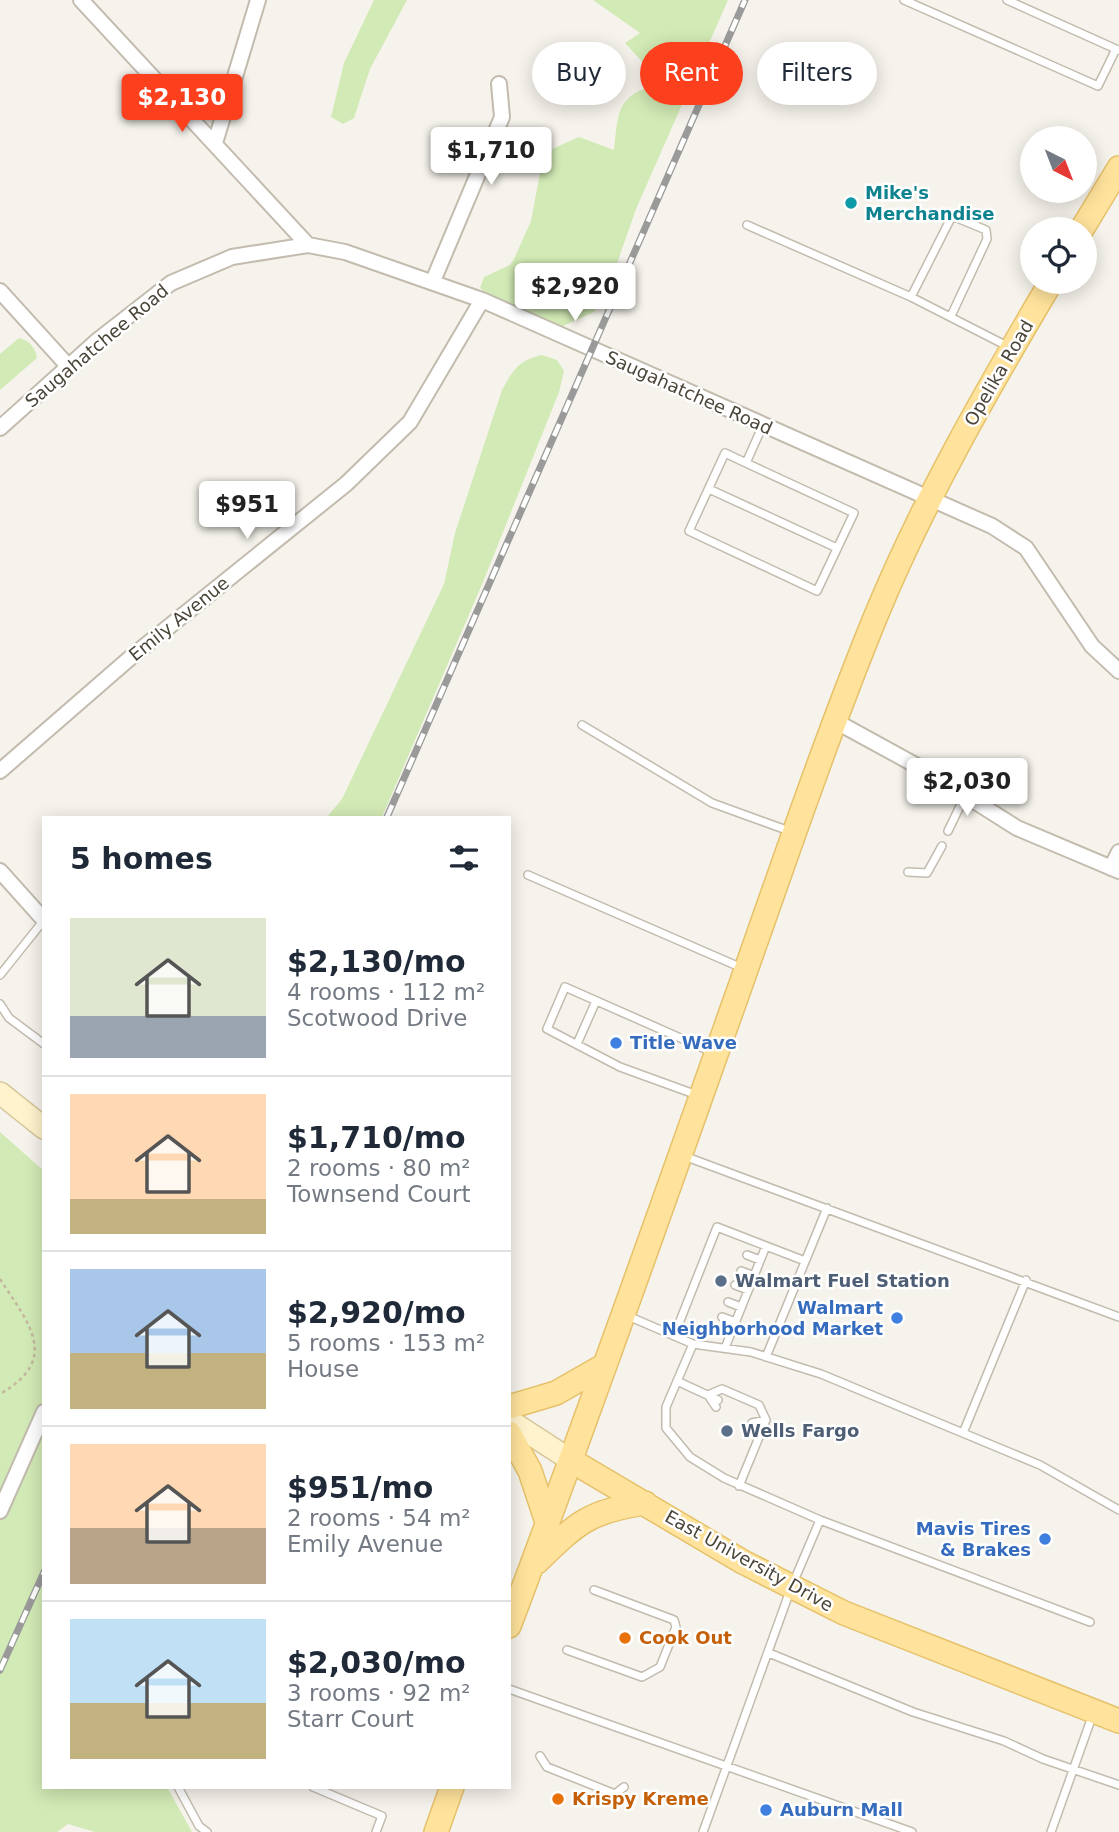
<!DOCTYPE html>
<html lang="en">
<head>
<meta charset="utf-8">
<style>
  :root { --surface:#fff; --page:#f2f2f3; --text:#1f2937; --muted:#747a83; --line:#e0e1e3; --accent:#fc3f1d }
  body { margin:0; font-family:"DejaVu Sans",sans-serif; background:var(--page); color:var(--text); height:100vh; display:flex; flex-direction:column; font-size:26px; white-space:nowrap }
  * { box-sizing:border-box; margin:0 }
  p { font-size:23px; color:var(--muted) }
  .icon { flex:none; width:38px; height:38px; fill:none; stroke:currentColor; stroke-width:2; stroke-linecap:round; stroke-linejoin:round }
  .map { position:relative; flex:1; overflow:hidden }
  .drawer { position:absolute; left:42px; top:816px; width:469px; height:973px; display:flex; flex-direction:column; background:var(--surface); border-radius:0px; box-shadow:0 4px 18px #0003 }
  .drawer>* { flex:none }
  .hud { position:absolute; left:532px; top:42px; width:481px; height:63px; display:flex; gap:14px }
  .needle { width:46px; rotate:138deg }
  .tools { position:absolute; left:1020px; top:126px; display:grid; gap:14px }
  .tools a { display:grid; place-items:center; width:77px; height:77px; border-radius:50%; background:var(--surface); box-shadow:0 4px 18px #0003; font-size:35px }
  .price { position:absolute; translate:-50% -60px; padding:0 16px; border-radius:7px; background:#fff; color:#222; font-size:23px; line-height:46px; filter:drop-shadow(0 2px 4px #0008) }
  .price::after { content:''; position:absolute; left:50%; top:42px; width:21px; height:16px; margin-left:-10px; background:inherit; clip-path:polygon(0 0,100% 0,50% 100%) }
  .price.current { background:var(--accent); color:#fff }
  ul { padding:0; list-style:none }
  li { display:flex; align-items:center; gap:21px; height:175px; padding:0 28px }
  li+li { border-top:2px solid var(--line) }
  li span { display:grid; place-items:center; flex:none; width:196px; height:140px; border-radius:0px; color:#555 }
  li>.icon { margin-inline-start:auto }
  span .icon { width:84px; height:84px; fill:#fffc; stroke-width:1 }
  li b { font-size:30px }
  h2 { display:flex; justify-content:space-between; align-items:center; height:84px; padding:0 28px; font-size:30px }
  .pill { padding:0 24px; border-radius:32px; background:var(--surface); box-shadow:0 4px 18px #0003; font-size:24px; line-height:63px }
  .pill.current { background:var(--accent); color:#fff }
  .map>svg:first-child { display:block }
  .green { fill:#d2eab5 }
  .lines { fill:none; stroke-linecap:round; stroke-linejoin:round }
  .lane-casing { stroke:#c2bbae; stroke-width:10 }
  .street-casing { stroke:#c2bbae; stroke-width:18 }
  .secondary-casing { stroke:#d6c79b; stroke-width:24 }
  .primary-casing { stroke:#e6c16a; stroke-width:26 }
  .path { stroke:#c4b79f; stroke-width:2.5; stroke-dasharray:3.5 3.5; stroke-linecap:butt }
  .lane { stroke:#fff; stroke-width:7 }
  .street { stroke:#fff; stroke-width:14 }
  .secondary { stroke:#fff3cd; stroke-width:21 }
  .primary { stroke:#ffe39c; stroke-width:23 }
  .rail-casing { stroke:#9a9a9a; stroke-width:7 }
  .rail { stroke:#fff; stroke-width:4.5; stroke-dasharray:13; stroke-linecap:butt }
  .culture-dot { fill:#0f9aa8; stroke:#fff; stroke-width:2.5 }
  .shop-dot { fill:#3f7fe0; stroke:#fff; stroke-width:2.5 }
  .service-dot { fill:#5c6f8a; stroke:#fff; stroke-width:2.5 }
  .food-dot { fill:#e8710a; stroke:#fff; stroke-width:2.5 }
  .labels { text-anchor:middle; stroke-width:5; stroke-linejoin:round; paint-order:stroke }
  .culture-label { font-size:18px; font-weight:bold; fill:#0d838f; stroke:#fff; text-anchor:start }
  .street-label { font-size:18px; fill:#4b4439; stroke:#fff }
  .shop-label { font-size:18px; font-weight:bold; fill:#366cbe; stroke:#fff; text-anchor:start }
  .service-label { font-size:18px; font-weight:bold; fill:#4e5e75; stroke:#fff; text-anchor:start }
  .food-label { font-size:18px; font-weight:bold; fill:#c56008; stroke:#fff; text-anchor:start }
</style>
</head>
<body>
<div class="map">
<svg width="1119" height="1832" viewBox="0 0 1119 1832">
  <rect width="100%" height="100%" fill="#f6f3ec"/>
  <path class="green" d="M374,0h33l-37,69 -16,49 -11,6 -12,-7 13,-54z
    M593,0h135l-92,209 -30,86 -12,17 -31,14 -17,-3 -52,-24 -14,-11 4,-11 26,-12 4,-6 17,-38 9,-48 12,-24 27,-12 35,13c4,-31 1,-53 36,-63l-3,-20 -22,-24 15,-10z
    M19,338c10,2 16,9 18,20l-37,32v-36z
    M542,355l15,5 7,11 -5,21 -76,190 -101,235h-55l15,-18 102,-215 11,-51 47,-143c11,-20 17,-30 40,-35z
    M0,1132l44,39v616h123l25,45h-97l-27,-8 -11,8h-57z"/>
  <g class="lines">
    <defs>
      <path id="lane" d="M904,0l194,86 18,-37
        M1007,0l111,50
        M747,225l164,72 98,50
        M911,297l41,-81 34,14 1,9 -36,77
        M746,463l-21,-10 -36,78 128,60 37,-78 -108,-50 17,-38
        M709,489l128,59
        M582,725l130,78 80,29
        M948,831l17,-35
        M908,872l19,1 15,-27
        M528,875l214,93
        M0,975l44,-55
        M0,1004l9,14 35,26
        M577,1044l19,-43
        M697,1095l-77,-28 -73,-38 18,-42 147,65
        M684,1156l435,161
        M747,1255l13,5
        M741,1271l13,5
        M735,1285l13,5
        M728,1302l13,5
        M628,1316l65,28 58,8 70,22 219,91 79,45
        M722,1317l14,5
        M674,1336l43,-109 88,34
        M693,1344l-27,63v21l24,29 34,21 96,42 -29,68 -88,244
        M725,1348l41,-102
        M766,1357l61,-149
        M677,1381l41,19
        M716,1407l-8,-12 14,-6 37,16 7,15 -27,66
        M752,1423l14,-3
        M963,1433l63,-153
        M820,1520l270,102
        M567,1650l75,27 18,-10 16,-40 -2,-7 -80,-30
        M769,1653l144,59 91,29 39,18 76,26
        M509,1689l403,143
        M540,1756l7,11 68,27 9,-7
        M178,1787l21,39 8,6
        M313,1787l69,29 -6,16
        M1051,1832l42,-118"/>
      <path id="street" d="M81,0l227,245
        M215,143l43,-143
        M433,281l69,-164 -3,-33
        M0,291l69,76
        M0,428l98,-88 73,-57 61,-26 76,-12 37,7 137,48 510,226 34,22 66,98 27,25
        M835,721l95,52 87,55 102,43
        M0,771l130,-113 216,-174 64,-62 72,-122
        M1111,868l8,-16
        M0,871l44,49
        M0,1511l44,-99"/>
      <path id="secondary" d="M0,1093l44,35
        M509,1420l63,41"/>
      <path id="primary" d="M1082,229l37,-61
        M509,1407l47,-14 49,-28
        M509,1433l21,38 18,54
        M572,1461l171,101 101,51 275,108
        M537,1562c40,-39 52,-51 108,-59
        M509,1626c75,-198 145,-397 216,-597 49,-137 95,-276 150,-411 48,-117 112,-228 176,-336
        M436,1832l16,-45"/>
    </defs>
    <use href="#lane" class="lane-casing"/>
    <use href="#street" class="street-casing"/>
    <use href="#secondary" class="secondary-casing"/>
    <use href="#primary" class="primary-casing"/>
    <path class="path" d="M0,1279c29,45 61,80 0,115"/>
    <use href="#lane" class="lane"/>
    <use href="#street" class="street"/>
    <use href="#secondary" class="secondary"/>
    <use href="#primary" class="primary"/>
    <defs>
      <path id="rail" d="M387,817l358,-817
        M0,1670l44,-98"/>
    </defs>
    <use href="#rail" class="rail-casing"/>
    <use href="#rail" class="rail"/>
  </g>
  <circle class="culture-dot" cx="851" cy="203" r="7"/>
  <g class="shop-dot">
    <circle cx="616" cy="1043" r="7"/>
    <circle cx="897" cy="1318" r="7"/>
    <circle cx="1045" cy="1539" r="7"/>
    <circle cx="766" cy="1810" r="7"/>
  </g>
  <g class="service-dot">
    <circle cx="721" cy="1281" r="7"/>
    <circle cx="727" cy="1431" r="7"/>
  </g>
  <g class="food-dot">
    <circle cx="625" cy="1638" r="7"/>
    <circle cx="558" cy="1799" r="7"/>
  </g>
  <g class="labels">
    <g class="culture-label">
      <text x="865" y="199">Mike's<tspan x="865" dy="21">Merchandise</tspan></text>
    </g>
    <g class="street-label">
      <text transform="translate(97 346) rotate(-40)" y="6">Saugahatchee Road</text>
      <text transform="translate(999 373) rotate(-60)" y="6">Opelika Road</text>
      <text transform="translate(689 393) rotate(24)" y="6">Saugahatchee Road</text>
      <text transform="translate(179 619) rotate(-39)" y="6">Emily Avenue</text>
      <text transform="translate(749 1561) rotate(29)" y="6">East University Drive</text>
    </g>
    <g class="shop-label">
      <text x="630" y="1049">Title Wave</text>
      <text x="883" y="1314" text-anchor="end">Walmart<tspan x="883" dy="21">Neighborhood Market</tspan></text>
      <text x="1031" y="1535" text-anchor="end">Mavis Tires<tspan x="1031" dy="21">&amp; Brakes</tspan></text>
      <text x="780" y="1816">Auburn Mall</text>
    </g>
    <g class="service-label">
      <text x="735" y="1287">Walmart Fuel Station</text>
      <text x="741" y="1437">Wells Fargo</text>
    </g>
    <g class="food-label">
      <text x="639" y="1644">Cook Out</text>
      <text x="572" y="1805">Krispy Kreme</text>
    </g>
  </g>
</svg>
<div class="tools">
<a><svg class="needle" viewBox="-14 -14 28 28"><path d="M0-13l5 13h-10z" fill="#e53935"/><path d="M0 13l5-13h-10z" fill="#747a83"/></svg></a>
<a><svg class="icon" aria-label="locate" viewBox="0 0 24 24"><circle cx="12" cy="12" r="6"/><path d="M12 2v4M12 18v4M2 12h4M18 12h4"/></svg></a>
</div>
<b class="price current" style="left:182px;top:134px">$2,130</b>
<b class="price" style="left:491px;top:187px">$1,710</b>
<b class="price" style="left:575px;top:323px">$2,920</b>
<b class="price" style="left:247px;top:541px">$951</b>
<b class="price" style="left:967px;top:818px">$2,030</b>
<div class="hud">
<a class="pill">Buy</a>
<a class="pill current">Rent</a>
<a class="pill">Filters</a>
</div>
<section class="drawer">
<h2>5 homes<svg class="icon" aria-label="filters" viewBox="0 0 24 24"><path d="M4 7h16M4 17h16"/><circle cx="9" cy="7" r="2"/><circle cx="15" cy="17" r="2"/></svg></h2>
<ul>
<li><span style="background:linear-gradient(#dfe7d0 70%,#9aa5b1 0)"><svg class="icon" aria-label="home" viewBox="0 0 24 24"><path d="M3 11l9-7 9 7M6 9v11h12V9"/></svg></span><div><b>$2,130/mo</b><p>4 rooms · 112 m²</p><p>Scotwood Drive</p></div></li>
<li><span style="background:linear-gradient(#ffd9b3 75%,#c2b280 0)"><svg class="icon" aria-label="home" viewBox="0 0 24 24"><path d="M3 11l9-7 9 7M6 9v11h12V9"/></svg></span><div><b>$1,710/mo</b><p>2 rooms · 80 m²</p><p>Townsend Court</p></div></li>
<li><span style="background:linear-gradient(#a9c7e8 60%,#c2b280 0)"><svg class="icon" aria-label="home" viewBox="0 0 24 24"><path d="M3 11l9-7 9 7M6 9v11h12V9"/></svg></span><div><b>$2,920/mo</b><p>5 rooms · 153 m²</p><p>House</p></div></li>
<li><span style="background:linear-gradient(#ffd9b3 60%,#b9a48a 0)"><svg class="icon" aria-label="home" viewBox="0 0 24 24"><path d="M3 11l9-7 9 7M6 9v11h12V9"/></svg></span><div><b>$951/mo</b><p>2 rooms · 54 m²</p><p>Emily Avenue</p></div></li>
<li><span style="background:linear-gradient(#bfe0f5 60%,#c2b280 0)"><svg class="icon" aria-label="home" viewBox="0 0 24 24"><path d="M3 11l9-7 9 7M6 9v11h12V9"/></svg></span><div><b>$2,030/mo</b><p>3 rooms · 92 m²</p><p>Starr Court</p></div></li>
</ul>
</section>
</div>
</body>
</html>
